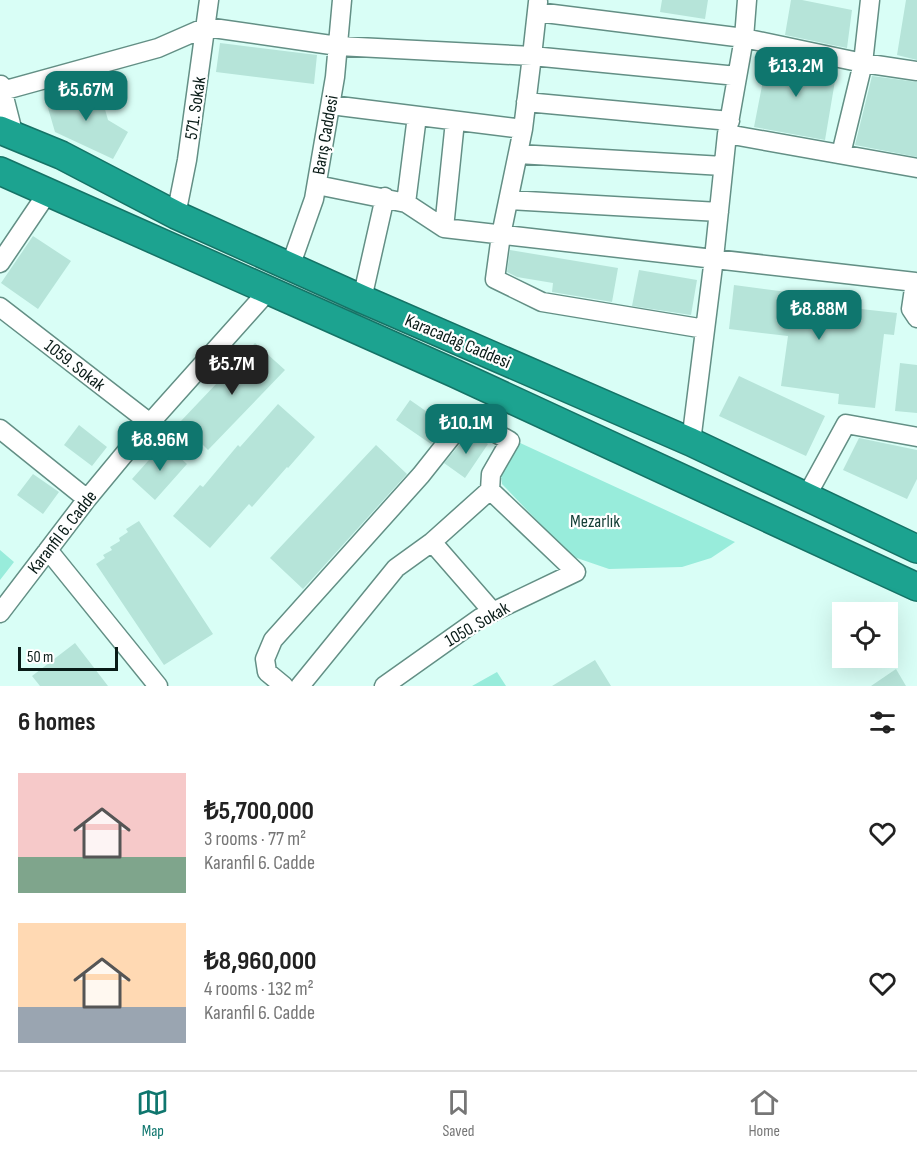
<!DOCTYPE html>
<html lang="en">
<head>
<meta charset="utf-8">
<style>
  :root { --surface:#fff; --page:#f6f6f6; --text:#222; --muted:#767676; --line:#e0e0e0; --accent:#0f766e }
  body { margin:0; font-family:"Sofia Sans Condensed",sans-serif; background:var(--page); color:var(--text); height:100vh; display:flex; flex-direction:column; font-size:22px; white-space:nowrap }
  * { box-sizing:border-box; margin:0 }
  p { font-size:20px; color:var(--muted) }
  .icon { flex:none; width:33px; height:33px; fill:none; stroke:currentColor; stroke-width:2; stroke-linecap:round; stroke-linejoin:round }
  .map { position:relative; height:686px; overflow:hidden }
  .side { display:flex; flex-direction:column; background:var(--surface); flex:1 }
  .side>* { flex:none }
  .tools { position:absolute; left:832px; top:602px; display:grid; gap:12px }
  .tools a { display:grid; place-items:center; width:66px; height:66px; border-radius:0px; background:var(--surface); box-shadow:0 6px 24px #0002; font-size:30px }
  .scale { position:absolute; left:18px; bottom:15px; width:100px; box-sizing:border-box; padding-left:6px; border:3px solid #091b17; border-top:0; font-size:16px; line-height:21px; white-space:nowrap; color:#091b17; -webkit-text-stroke:4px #fff; paint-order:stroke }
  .price { position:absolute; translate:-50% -51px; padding:0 14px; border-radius:12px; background:var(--accent); color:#fff; font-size:20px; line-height:39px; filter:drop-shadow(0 2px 3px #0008) }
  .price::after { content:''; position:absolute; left:50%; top:36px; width:18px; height:14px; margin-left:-9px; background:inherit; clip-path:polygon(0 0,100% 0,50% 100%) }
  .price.selected { background:#222; color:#fff }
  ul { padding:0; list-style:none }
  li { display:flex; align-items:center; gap:18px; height:150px; padding:0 18px }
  li span { display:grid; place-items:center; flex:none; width:168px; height:120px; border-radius:0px; color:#555 }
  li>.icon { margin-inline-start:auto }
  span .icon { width:72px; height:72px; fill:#fffc; stroke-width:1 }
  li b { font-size:26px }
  h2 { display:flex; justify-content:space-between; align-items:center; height:72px; padding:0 18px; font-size:26px }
  .menu { display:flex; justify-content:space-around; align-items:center; height:84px; border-top:2px solid var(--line); background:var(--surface); font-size:16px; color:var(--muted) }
  .menu a { display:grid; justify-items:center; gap:3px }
  .menu .selected { color:var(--accent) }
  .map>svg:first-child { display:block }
  .green { fill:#98ecdb }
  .building { fill:#b6e4d9 }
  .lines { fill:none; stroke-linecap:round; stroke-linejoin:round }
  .minor-casing { stroke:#638f85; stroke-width:21 }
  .highway-casing { stroke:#157366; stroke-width:30 }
  .minor { stroke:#fff; stroke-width:18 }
  .highway { stroke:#1ca390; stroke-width:27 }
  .labels { text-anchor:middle; stroke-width:4.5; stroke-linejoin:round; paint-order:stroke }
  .street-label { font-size:18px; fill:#091b17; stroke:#fff }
  .park-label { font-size:18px; fill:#143e36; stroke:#fff }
</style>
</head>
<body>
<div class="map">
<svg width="917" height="686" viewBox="0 0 917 686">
  <rect width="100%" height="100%" fill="#d9fef6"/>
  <path class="green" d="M518,442l217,100 -24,16 -29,9 -73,2 -38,-13 -69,-72 -2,-19z
    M0,550l14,12 -14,18z
    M497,672l9,14h-34z"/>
  <path class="building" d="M662,0h46l-3,19 -45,-7z
    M791,0h11l50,10 -5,38 -62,-13z
    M906,0h11v60l-20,-5z
    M220,43l97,12 -3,29 -98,-12z
    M768,55l69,14 -12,71 -71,-13z
    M872,76l45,6v75l-62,-12z
    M99,88l9,32 20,12 -15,27 -58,-27 -9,-31z
    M33,236l38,25 -33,48 -37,-26z
    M510,250l108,18 -6,34 -60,-10 1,-9 -36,-6 -10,-5z
    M639,270l58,10 -6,35 -59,-9z
    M734,285l100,13v8l63,7 -3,22 -10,-1 -9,74 -37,-4 1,-10 -58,-8 7,-50 -59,-7z
    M255,343l30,27 -77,80 -28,-28z
    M900,363l17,2v48l-22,-2z
    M739,376l86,40 -19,40 -87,-40z
    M410,400l36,25 -15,19 -35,-24z
    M278,404l37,33 -27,31 -1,-1 -35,40 -3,-3 -39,44 -37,-32 27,-31 3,2 35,-42 2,2z
    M79,425l28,22 -15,19 -28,-21z
    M470,432l18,12 -23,34 -21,-15z
    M859,438l58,12v29l-10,20 -64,-29z
    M164,443l23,21 -32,36 -23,-21z
    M376,445l31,29 -104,115 -33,-31z
    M33,474l26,18 -16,22 -26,-19z
    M139,521l74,113 -49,31 -68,-101 9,-6 -2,-3 9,-5 -2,-3 10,-6 -1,-3 9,-6 -2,-3z
    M75,643l33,43h-68l-8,-10z
    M595,660l16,26h-59z
    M896,669l10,17h-35z"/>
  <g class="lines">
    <defs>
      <path id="minor" d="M538,2l-6,54 205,20
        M537,12l207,26 119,25 54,8
        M1,85l13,51
        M0,96l2,-5 156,-43 48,-21 132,19 194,10 -9,73 -22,106 -6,44 47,23 163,27
        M526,102l204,19
        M331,105l192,24
        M727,134l190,34
        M518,154l205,12
        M841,154l22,-91 7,-63
        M317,185l89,18 38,25 471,54 -4,27 6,9
        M509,200l210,12
        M406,203l11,-87
        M176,215l11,-55 22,-160
        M444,228l11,-107
        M0,263l48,-71
        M290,267l24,-68 21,-122 7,-77
        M362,299l23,-102
        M0,307l150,116
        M0,429l87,70
        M691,442l23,-184 13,-124 17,-96 3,-38
        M806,497l40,-73 71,13
        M432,542l61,70
        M48,550l110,136
        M0,613l87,-114 63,-76 118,-132
        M284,686l-17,-14 -2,-13 8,-19 148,-165 46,-58 43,24 -19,33 -1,16 86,82 -96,46 -96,68
        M300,686l96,-118 36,-26 58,-52"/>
      <path id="highway" d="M0,130l61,25 115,60 186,84 329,143 226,107
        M0,171l454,202 463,214"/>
    </defs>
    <use href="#minor" class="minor-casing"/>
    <use href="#highway" class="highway-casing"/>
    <use href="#minor" class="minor"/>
    <use href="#highway" class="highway"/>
  </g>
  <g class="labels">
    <g class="street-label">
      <text transform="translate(195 108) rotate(-82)" y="6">571. Sokak</text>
      <text transform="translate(325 135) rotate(-80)" y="6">Barış Caddesi</text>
      <text transform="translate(458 341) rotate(23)" y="6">Karacadağ Caddesi</text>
      <text transform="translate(75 365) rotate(38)" y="6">1059. Sokak</text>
      <text transform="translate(62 532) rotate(-52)" y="6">Karanfil 6. Cadde</text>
      <text transform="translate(477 624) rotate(-30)" y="6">1050. Sokak</text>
    </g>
    <g class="park-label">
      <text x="595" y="527">Mezarlık</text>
    </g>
  </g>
</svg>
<div class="tools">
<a><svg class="icon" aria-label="locate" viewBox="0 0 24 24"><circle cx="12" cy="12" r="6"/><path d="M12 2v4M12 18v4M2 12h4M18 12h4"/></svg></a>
</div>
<div class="scale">50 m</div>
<b class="price" style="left:796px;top:98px">₺13.2M</b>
<b class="price" style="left:86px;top:122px">₺5.67M</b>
<b class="price" style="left:819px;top:341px">₺8.88M</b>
<b class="price selected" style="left:232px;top:396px">₺5.7M</b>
<b class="price" style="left:466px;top:455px">₺10.1M</b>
<b class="price" style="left:160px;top:472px">₺8.96M</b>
</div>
<section class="side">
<h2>6 homes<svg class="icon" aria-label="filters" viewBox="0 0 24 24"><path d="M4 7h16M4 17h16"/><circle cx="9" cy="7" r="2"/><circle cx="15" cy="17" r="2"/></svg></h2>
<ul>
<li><span style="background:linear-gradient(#f6c9c9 70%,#7fa58c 0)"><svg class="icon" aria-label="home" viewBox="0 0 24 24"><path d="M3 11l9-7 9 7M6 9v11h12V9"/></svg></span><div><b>₺5,700,000</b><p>3 rooms · 77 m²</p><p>Karanfil 6. Cadde</p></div><svg class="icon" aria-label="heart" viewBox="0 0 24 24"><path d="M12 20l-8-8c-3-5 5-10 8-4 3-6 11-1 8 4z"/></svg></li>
<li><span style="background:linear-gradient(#ffd9b3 70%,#9aa5b1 0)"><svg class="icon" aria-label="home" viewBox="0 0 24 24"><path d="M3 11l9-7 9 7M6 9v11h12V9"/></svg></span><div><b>₺8,960,000</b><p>4 rooms · 132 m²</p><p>Karanfil 6. Cadde</p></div><svg class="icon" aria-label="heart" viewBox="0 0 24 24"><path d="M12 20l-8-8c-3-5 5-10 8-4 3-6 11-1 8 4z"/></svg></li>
</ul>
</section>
<nav class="menu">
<a class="selected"><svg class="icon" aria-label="map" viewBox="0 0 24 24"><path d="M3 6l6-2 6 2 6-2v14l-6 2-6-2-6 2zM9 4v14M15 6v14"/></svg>Map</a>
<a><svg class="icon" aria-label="saved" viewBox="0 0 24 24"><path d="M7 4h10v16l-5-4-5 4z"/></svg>Saved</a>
<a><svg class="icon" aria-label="home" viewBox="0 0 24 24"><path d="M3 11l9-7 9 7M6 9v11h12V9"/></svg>Home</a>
</nav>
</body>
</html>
